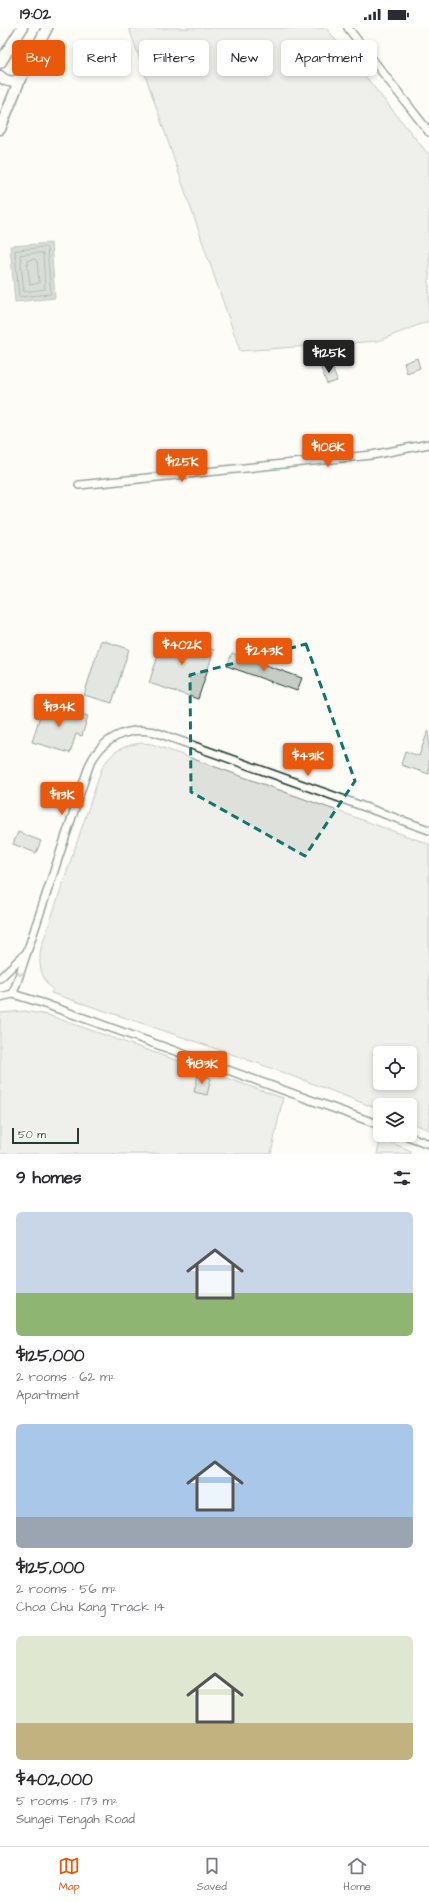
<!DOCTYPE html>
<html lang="en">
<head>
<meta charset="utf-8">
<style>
  :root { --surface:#fff; --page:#f7f7f7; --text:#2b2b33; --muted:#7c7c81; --line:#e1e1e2; --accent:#ea580c }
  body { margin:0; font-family:"Architects Daughter",sans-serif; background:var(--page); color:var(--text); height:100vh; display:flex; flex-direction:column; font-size:15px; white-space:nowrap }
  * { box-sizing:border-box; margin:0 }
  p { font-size:13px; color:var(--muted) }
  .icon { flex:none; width:22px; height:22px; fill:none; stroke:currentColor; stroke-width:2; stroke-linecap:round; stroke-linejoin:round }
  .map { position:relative; height:1126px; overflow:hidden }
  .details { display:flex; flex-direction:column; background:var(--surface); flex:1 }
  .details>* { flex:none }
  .banner { position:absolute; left:12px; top:12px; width:405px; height:36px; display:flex; gap:8px }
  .controls { position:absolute; left:373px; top:1018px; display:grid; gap:8px }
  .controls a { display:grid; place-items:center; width:44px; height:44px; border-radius:6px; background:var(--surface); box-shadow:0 2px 6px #0003; font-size:20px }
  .scale { position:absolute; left:12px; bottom:10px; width:67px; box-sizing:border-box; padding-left:4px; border:2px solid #1f3d34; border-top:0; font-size:11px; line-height:14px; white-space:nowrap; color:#1f3d34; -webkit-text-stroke:3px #fdfcf7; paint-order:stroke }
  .price { position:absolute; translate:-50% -34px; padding:0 9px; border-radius:4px; background:var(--accent); color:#fff; font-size:13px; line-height:26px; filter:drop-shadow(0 1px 2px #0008) }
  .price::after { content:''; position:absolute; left:50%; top:24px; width:12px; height:9px; margin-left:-6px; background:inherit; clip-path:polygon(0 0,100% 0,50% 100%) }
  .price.active { background:#222; color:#fff }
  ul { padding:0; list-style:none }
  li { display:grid; align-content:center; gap:8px; height:212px; padding:0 16px }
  li span { display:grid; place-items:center; height:124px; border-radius:6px; color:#555 }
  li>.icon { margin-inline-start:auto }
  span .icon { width:72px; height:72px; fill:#fffc; stroke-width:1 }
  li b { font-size:17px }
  h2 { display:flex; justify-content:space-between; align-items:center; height:48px; padding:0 16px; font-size:17px }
  .tag { padding:0 14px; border-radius:6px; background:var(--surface); box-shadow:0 2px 6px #0003; font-size:14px; line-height:36px }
  .tag.active { background:var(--accent); color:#fff }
  .status { display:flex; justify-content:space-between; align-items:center; height:28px; padding:0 20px; background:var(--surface); direction:ltr }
  .status svg { height:11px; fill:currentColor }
  .tabs { display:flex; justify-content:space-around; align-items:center; height:56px; border-top:1px solid var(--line); background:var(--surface); font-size:11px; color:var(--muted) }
  .tabs a { display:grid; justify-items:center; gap:2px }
  .tabs .active { color:var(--accent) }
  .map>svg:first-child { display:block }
  .green { fill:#dde0db; stroke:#7e8e88; fill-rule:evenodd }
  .water { fill:#aeb8b1; stroke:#75877f }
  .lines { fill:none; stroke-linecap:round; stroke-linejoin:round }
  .shore { stroke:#586e66; stroke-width:1 }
  .building { fill:#c6cdc7; stroke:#1f3d34 }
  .minor-casing { stroke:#1f3d34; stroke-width:10 }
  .secondary-casing { stroke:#1f3d34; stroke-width:13 }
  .minor { stroke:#fdfcf7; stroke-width:7 }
  .secondary { stroke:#fdfcf7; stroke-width:10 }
  .oneway { stroke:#8e9c96 }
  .marked { fill:none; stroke:#0f766e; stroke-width:3; stroke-dasharray:8 5; stroke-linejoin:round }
</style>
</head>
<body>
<div class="status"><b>19:02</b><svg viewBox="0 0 49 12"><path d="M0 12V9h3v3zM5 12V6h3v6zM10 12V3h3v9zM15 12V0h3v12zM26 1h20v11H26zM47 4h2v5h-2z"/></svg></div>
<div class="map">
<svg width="429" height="1126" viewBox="0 0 429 1126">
  <rect width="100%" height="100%" fill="#fdfcf7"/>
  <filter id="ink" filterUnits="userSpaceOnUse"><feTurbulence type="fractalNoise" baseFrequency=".025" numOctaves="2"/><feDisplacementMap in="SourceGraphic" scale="8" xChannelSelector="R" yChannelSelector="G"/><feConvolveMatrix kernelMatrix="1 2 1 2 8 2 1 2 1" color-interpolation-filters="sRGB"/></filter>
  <g filter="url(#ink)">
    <path class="green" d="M129,0h197l103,127v166l-51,20 -138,10z
      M142,715l10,1 277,100v286l-19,-8v-17h-30v5c-108,-44 -218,-80 -329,-117l2,-3c-12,-11 -15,-26 -12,-42l61,-180c9,-16 21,-23 40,-25zM380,1025h30v30h-30z
      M24,983l24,4 235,83 -12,56h-271v-141z
      M381,1110l30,13 -1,3h-33z"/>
    <path class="water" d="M51,215l4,55 -40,4 -5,-56z"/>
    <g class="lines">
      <path class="shore" d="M45,219l2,2 4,45 -32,3 -4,-46z
        M41,225l2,1 2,35 -21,3 -4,-37z
        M35,231l2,2 2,22 -9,2 -3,-24z"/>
    </g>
    <path class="building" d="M417,330l3,10 -13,5 -3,-10z
      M331,336l6,17 -10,3 -6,-16z
      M165,606l49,16 -16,49 -49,-16z
      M101,612l28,9 -17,54 -28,-8z
      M232,625l70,25 -5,13 -70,-25z
      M44,675l44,13 -6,20 -6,-2 -6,19 -38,-11z
      M428,703h1v43l-28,-9 4,-14 14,5z
      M18,804l23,9 -5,12 -23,-9z
      M198,1047l13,3 -4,17 -13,-3z"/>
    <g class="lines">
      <defs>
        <path id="minor" d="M348,0l81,104
          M79,457l293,-30 57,-11
          M0,950l26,-25
          M13,966l76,-228c12,-27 37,-40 66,-34l274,98
          M0,969l13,-3 29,9 338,122
          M405,1107l24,9"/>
        <path id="secondary" d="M0,35l22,-35
          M0,48c6,6 12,7 20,3
          M0,101l20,-50 27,-51"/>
      </defs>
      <use href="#minor" class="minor-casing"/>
      <use href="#secondary" class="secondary-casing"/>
      <use href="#minor" class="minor"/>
      <use href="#secondary" class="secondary"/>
    </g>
    <defs><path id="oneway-chevron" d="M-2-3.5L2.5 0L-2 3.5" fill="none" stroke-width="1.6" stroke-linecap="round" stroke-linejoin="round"/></defs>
    <use class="oneway" href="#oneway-chevron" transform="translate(20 945) rotate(109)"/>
  </g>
  <path d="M0 0H429V1126H0ZM306,616l49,137 -50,75 -114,-64 -1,-117z" fill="#fdfcf7" fill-opacity=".55" fill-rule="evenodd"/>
  <path class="marked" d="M306,616l49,137 -50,75 -114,-64 -1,-117z"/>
</svg>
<div class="controls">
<a><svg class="icon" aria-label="locate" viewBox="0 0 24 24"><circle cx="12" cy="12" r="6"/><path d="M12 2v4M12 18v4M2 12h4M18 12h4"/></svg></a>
<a><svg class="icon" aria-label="layers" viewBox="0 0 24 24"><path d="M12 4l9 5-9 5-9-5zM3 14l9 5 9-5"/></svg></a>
</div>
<div class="scale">50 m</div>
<b class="price active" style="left:329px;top:346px">$125K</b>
<b class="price" style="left:328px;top:440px">$108K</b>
<b class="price" style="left:182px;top:455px">$125K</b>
<b class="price" style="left:182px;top:638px">$402K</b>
<b class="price" style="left:264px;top:644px">$243K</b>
<b class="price" style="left:59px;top:700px">$134K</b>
<b class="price" style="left:308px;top:749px">$431K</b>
<b class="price" style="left:62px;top:788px">$113K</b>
<b class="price" style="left:202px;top:1057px">$183K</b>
<div class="banner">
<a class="tag active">Buy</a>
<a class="tag">Rent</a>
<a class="tag">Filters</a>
<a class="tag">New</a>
<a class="tag">Apartment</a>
</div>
</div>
<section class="details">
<h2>9 homes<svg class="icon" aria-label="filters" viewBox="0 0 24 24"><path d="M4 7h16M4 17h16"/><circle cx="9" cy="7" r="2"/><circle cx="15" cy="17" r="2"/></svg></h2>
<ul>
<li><span style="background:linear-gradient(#c9d6e8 65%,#8fb573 0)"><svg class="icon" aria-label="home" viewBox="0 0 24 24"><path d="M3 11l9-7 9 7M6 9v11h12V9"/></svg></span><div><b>$125,000</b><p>2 rooms · 62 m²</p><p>Apartment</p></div></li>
<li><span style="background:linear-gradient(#a9c7e8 75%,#9aa5b1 0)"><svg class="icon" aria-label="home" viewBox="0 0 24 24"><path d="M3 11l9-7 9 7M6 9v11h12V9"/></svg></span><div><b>$125,000</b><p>2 rooms · 56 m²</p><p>Choa Chu Kang Track 14</p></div></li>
<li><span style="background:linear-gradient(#dfe7d0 70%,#c2b280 0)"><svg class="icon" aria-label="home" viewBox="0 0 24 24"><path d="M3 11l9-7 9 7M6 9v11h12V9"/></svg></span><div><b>$402,000</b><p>5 rooms · 173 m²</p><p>Sungei Tengah Road</p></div></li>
</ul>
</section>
<nav class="tabs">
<a class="active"><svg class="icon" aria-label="map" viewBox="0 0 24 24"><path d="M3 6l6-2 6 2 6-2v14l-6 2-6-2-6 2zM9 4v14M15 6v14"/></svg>Map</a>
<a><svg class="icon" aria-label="saved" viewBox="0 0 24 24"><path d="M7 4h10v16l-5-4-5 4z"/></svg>Saved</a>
<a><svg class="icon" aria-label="home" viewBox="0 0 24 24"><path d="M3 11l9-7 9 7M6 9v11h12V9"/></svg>Home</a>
</nav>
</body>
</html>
